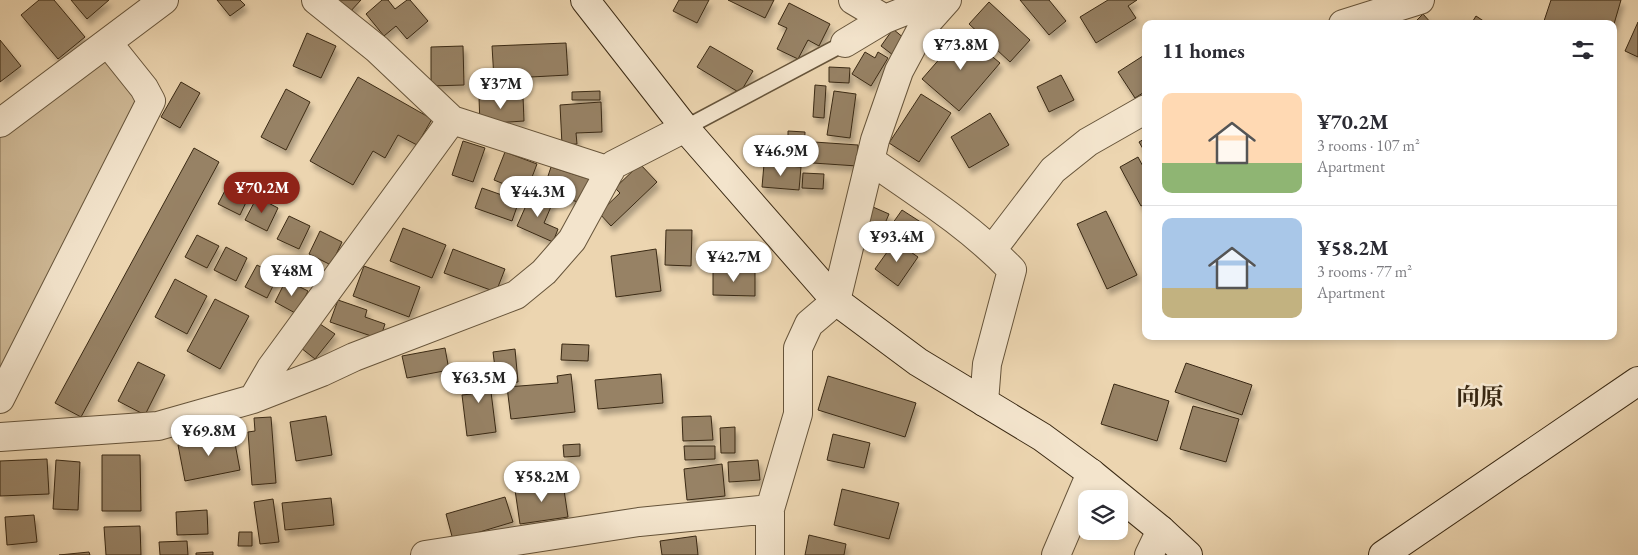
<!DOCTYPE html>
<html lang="en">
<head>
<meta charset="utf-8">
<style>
  :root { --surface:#fff; --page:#f2f2f3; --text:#2b2b33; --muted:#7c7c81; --line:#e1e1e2; --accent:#8f2418 }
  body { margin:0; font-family:"EB Garamond","Noto Serif JP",serif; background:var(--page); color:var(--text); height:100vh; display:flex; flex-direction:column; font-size:19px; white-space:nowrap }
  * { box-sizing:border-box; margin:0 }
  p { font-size:16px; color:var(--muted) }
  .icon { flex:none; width:28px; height:28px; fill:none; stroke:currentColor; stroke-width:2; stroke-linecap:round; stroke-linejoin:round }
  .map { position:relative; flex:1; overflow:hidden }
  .drawer { position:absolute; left:1142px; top:20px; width:475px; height:320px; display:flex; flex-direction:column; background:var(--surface); border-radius:10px; box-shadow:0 2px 8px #0003 }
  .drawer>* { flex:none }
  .tools { position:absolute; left:1078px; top:490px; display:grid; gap:10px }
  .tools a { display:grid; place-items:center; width:50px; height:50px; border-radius:10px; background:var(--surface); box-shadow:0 2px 8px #0003; font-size:25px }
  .price { position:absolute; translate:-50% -42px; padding:0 11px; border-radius:18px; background:#fff; color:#222; font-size:16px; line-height:32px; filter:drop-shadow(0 1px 2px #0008) }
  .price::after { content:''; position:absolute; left:50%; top:30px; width:15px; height:11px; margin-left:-8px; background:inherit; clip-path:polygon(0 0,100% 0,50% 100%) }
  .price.selected { background:var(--accent); color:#fff }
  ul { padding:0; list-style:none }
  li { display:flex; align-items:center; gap:15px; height:125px; padding:0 20px }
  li+li { border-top:1px solid var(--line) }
  li span { display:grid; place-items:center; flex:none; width:140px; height:100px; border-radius:10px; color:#555 }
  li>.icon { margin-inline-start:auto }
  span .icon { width:60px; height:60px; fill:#fffc; stroke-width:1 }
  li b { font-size:21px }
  h2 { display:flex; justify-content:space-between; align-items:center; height:60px; padding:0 20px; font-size:21px }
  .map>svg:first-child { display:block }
  .green { fill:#ceb895; stroke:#847054 }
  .building { fill:#978265; stroke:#3a2913; filter:url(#shadow) }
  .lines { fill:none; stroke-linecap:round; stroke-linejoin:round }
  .lane-casing { stroke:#66543a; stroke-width:18 }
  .street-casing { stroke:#66543a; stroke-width:30 }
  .secondary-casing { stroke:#3a2913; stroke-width:30 }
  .lane { stroke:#f3e4cc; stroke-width:15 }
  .street { stroke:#f3e4cc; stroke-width:28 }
  .secondary { stroke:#f3e4cc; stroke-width:28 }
  .labels { text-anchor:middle; stroke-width:5; stroke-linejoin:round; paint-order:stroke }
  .neighbourhood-label { font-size:24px; font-weight:bold; fill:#3a2913; stroke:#f3e4cc }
</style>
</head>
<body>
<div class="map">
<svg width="1638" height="555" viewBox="0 0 1638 555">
  <defs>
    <filter id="shadow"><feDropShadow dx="3" dy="5.5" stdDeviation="2.5" flood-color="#0004"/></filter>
  </defs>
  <rect width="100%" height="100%" fill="#ecd5b0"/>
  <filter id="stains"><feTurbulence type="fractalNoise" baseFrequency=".004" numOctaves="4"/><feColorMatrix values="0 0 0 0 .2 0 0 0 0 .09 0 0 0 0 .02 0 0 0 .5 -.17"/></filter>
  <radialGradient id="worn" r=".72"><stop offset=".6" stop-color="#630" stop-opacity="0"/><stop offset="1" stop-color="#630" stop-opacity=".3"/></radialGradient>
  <path class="green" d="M105,52l38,50 -143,277v-243z"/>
  <path class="building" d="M39,0h15l31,37 -27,22 -37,-44z
    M71,0h38l-22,19z
    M217,0h23l5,5 -15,11z
    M333,0h28l-13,14z
    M382,0h6l7,9 12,-9h3l18,21 -21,18 -11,-13 -12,10 -18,-22z
    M679,0h30l-12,23 -24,-12z
    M728,0h46l-9,18z
    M1020,0h29l17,21 -17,14z
    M1108,0h29l-9,6 8,12 -40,25 -16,-26z
    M1551,0h70l-7,24h-62l-8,-3z
    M989,2l41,38 -20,22 -41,-38z
    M789,3l41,21 -11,22 -11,-6 -10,19 -21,-10 10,-21 -9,-4z
    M1423,14l9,10h-19z
    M1476,16l12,8h-17z
    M1638,22v35l-13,-6z
    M893,29l12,10 -12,16 -12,-9z
    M963,32l37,31 -41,48 -37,-32z
    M307,33l29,13 -15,32 -28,-12z
    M0,40l21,26 -21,16z
    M566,43l2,32 -74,4 -2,-33z
    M463,46l1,39 -33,1v-39z
    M710,46l43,25 -13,22 -43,-26z
    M865,52l10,6 3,-6 10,6 -17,28 -19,-12z
    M1146,54v37l-11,7 -17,-26z
    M829,67l21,1 -1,15 -20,-1z
    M1061,75l13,25 -25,12 -12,-25z
    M358,77l74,42 -15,26 -19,-10 -13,23 -12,-7 -20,34 -43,-24z
    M181,82l19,11 -20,35 -19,-11z
    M815,85l11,1 -2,32 -11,-1z
    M286,89l24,13 -24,48 -25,-13z
    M600,91v9h-28v-8z
    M834,91l22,3 -6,44 -23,-3z
    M921,94l30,19 -32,49 -30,-19z
    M523,96l1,25 -44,3 -1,-26z
    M601,102l1,30 -26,1 1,11 -15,1 -2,-40z
    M990,113l19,32 -40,23 -18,-31z
    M788,131l17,1 -1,30 -35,-1 1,-21 18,1z
    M1146,138v16l-7,-12z
    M463,141l22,7 -12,34 -21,-7z
    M814,142l44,3 -1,21 -44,-3z
    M194,148l25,14 -138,255 -26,-14z
    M505,152l32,12 -11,29 -32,-13z
    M1138,157l8,15v31l-5,3 -21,-39z
    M640,164l17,18 -46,44 -12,-13 21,-20 -5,-5z
    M764,164l37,3 -2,23 -37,-3z
    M551,167l41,13 -8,24 -41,-13z
    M803,173l21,1 -1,15 -21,-1z
    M230,181l21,11 -11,23 -22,-11z
    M482,188l37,13 -7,20 -37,-13z
    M532,192l21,10 -9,21 14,6 -5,13 -36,-16z
    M257,197l21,11 -11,23 -22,-11z
    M873,207l16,7 -6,14 -16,-7z
    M902,210l31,20 -12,19 -31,-22z
    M1106,211l31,64 -30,14 -30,-65z
    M289,216l21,10 -11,23 -22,-10z
    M403,228l43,17 -14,33 -42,-17z
    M666,230h26l-1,36 -26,-1z
    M320,231l22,11 -11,23 -22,-11z
    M197,235l22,11 -12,22 -22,-11z
    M895,241l23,16 -20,29 -23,-17z
    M226,247l21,11 -11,23 -22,-11z
    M453,249l52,20 -9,23 -52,-19z
    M656,249l5,42 -45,6 -5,-41z
    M257,265l21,11 -11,22 -22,-11z
    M364,266l56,21 -11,30 -56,-21z
    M713,271h42v25l-42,-1z
    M175,279l32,17 -20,38 -32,-17z
    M286,280l22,11 -11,23 -22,-12z
    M215,299l34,17 -29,53 -33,-18z
    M338,300l29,10 -2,7 20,7 -5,15 -50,-17z
    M320,324l15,10 -20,25 -14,-11z
    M562,344l27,1 -1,16 -27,-1z
    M445,348l4,22 -42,8 -5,-22z
    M515,349l3,33 -21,2 -4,-32z
    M138,362l27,13 -20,40 -27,-14z
    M1186,363l66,22 -10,30 -67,-23z
    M488,368l8,64 -29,4 -5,-41 9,-1 -3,-24z
    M571,374l4,38 -64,7 -4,-32 51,-4 -1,-7z
    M661,374l2,29 -65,6 -3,-29z
    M828,376l88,27 -11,34 -87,-27z
    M1114,384l55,17 -12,40 -56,-17z
    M1193,406l46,13 -13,43 -46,-13z
    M326,416l6,39 -36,6 -6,-39z
    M711,416l2,24 -30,1 -1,-24z
    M271,417l5,66 -24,2 -4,-53 7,-1 -1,-13z
    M735,427v26h-14l-1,-25z
    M233,433l7,37 -55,11 -7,-36z
    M833,434l37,9 -6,25 -37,-8z
    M580,444v12l-16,1 -1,-12z
    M684,446h31v13l-30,1z
    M102,455h38l1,56h-39z
    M47,459l2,35 -49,2v-35z
    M56,460l24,2 -2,48 -25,-1z
    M758,460l2,20 -31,2 -1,-20z
    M722,464l3,32 -38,4 -3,-31z
    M563,483l5,34 -48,7 -5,-34z
    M842,489l57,14 -10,36 -55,-14z
    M505,497l8,25 -60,18 -7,-26z
    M331,498l3,27 -49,5 -3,-27z
    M273,499l6,43 -19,2 -6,-42z
    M207,510l1,24 -31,1 -1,-23z
    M34,515l3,27 -30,3 -2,-28z
    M140,526l1,29h-35l-2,-28z
    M239,532h13v14h-14z
    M809,535l37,9 -2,11h-39z
    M696,536l2,19h-36l-2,-14z
    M187,541l1,14h-28l-1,-13z
    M89,552l1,3h-31z
    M213,552v3h-17v-2z"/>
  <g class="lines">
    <defs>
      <path id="lane" d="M685,128l160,-85"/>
      <path id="street" d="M316,0l61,49 75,71 158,51
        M853,0l32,19
        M1343,24l77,-24
        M845,43l40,-24 48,-19
        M0,123l164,-123
        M870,160c49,34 101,67 142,110l-25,94 -3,38
        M992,250l61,-80 35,-28 58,-33
        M0,399l151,-298 -7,-13 -36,-45
        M253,399l18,-31 181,-248
        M0,437l158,-11 95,-27 69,-27 32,-15 162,-62 28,-23 28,-32 41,-75 72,-37
        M425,555l214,-33 131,-13
        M770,555v-46l28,-95v-66l11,-24 27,-23 39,-161 24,-69 23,-43 25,-28
        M1056,555l35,-82
        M1149,555l12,-25"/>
      <path id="secondary" d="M585,0l100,128 151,173 82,61 124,75 49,36 70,57 27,25
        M1383,555l255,-174"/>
    </defs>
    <use href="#lane" class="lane-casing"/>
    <use href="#street" class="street-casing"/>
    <use href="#secondary" class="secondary-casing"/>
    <use href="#lane" class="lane"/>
    <use href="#street" class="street"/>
    <use href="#secondary" class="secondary"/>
  </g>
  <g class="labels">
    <g class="neighbourhood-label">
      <text x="1480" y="405">向原</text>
    </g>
  </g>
  <rect width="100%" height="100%" filter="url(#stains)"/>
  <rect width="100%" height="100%" fill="url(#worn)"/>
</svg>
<div class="tools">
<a><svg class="icon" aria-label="layers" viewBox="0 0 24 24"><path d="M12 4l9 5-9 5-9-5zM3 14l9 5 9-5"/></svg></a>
</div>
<b class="price" style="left:961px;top:71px">¥73.8M</b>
<b class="price" style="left:501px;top:110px">¥37M</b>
<b class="price" style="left:781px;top:177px">¥46.9M</b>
<b class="price selected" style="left:262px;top:214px">¥70.2M</b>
<b class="price" style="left:538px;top:218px">¥44.3M</b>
<b class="price" style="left:897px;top:263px">¥93.4M</b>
<b class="price" style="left:734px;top:283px">¥42.7M</b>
<b class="price" style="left:292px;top:297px">¥48M</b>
<b class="price" style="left:479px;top:404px">¥63.5M</b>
<b class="price" style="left:209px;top:457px">¥69.8M</b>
<b class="price" style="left:542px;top:503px">¥58.2M</b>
<section class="drawer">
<h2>11 homes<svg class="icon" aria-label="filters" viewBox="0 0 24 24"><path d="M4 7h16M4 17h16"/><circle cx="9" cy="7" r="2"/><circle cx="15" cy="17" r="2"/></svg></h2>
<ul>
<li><span style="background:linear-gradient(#ffd9b3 70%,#8fb573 0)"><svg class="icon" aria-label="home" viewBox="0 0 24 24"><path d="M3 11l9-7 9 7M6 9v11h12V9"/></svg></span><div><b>¥70.2M</b><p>3 rooms · 107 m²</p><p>Apartment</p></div></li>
<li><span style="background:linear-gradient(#a9c7e8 70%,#c2b280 0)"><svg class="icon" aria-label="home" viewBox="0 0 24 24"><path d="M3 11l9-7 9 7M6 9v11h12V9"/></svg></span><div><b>¥58.2M</b><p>3 rooms · 77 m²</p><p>Apartment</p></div></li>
</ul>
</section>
</div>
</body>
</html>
